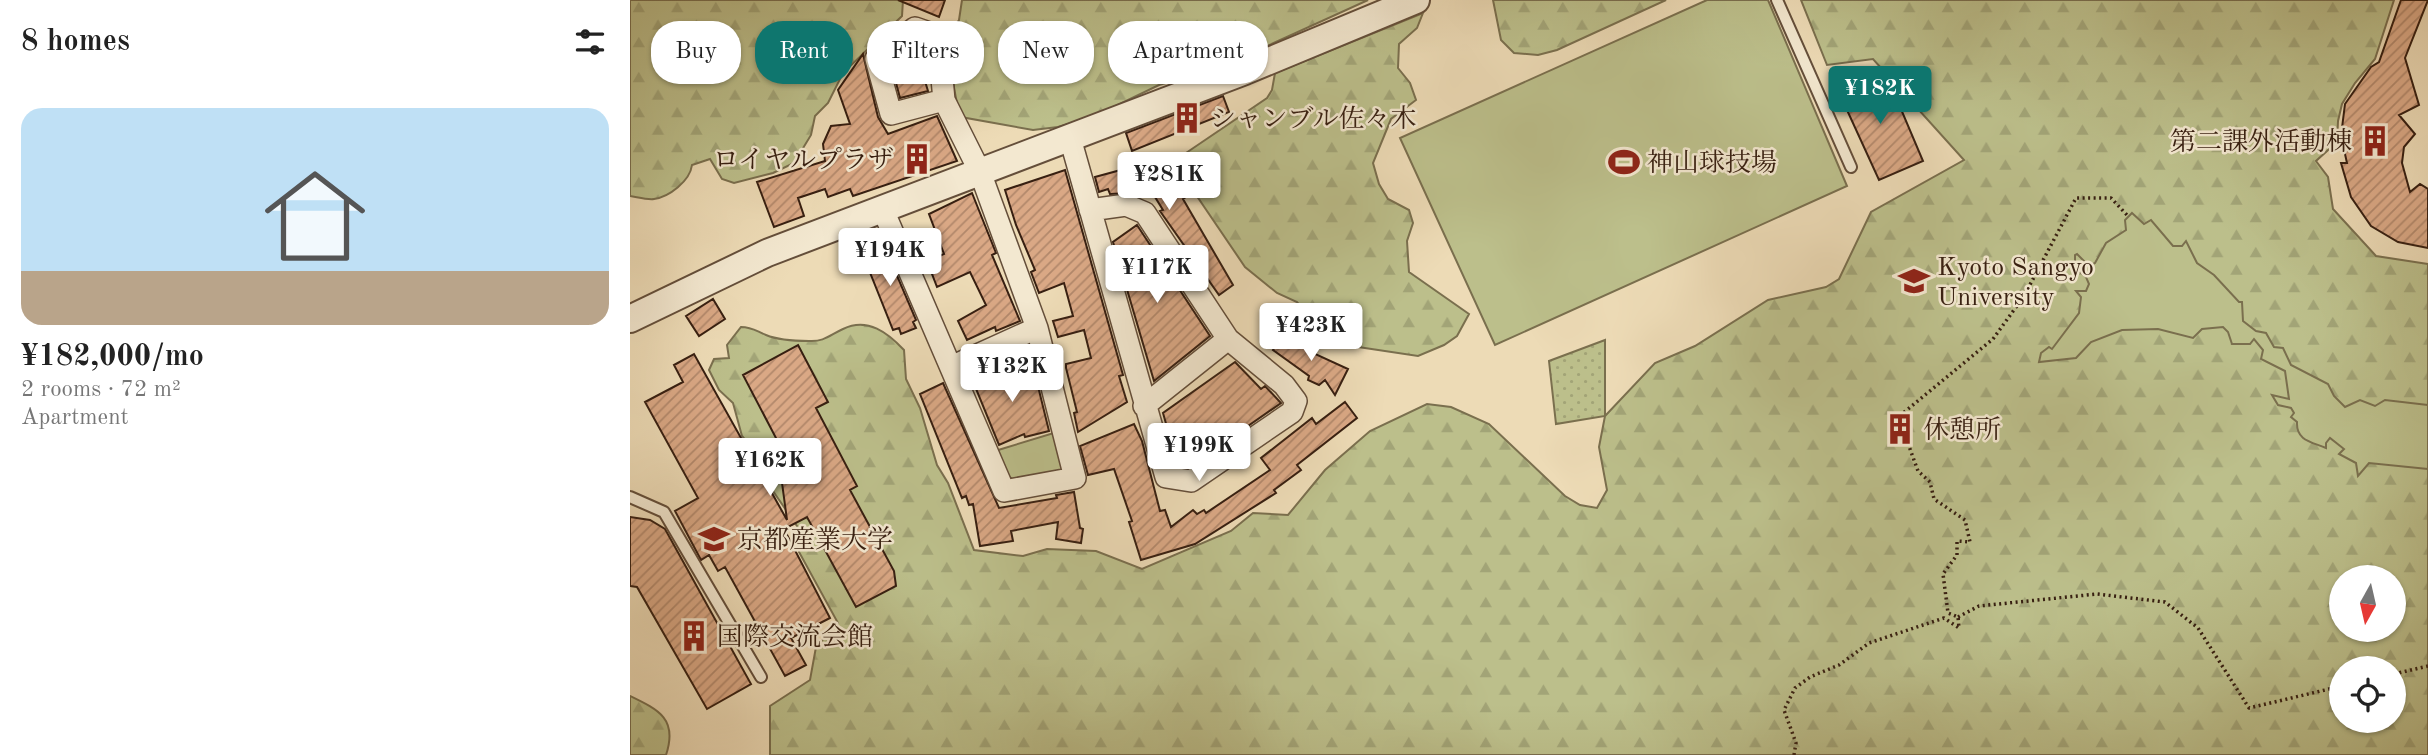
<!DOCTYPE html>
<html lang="en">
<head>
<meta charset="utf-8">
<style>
  :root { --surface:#fff; --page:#f2f2f2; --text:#222; --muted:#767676; --accent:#0f766e }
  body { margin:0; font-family:"Old Standard TT","Noto Serif JP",serif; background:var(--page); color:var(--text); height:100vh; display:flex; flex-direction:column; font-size:26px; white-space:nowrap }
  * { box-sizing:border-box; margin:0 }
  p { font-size:23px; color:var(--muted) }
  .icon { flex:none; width:38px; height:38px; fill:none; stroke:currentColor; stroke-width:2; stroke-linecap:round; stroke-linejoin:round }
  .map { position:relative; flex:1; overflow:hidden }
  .side { display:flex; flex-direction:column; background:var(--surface); width:630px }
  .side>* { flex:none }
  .banner { position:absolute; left:21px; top:21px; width:665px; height:63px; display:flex; gap:14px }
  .needle { width:46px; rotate:188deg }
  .buttons { position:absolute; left:1699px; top:565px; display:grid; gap:14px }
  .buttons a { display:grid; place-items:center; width:77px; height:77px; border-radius:50%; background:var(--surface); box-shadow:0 2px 5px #0004; font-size:35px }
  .price { position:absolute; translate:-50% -60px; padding:0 16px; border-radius:7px; background:#fff; color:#222; font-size:23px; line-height:46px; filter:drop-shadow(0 2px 4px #0008) }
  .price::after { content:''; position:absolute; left:50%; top:42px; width:21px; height:16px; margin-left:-10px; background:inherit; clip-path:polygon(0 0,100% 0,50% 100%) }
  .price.on { background:var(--accent); color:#fff }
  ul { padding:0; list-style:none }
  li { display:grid; align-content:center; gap:14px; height:371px; padding:0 21px }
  li span { display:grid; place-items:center; height:217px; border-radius:21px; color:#555 }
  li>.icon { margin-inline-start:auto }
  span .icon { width:126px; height:126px; fill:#fffc; stroke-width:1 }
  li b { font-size:30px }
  h2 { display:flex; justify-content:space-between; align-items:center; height:84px; padding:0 21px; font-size:30px }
  .tag { padding:0 24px; border-radius:28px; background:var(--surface); box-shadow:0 2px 5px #0004; font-size:24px; line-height:63px }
  .tag.on { background:var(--accent); color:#fff }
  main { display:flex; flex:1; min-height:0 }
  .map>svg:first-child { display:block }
  .grass { fill:url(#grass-dots); stroke:#7a6f4e; stroke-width:2 }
  .forest { fill:url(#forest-firs); stroke:#7a6f4e; stroke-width:2; fill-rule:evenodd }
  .park { fill:#bcbf8b; stroke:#7a6f4e; stroke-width:2 }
  .building { fill:url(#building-hatch); stroke:#371f11; stroke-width:2 }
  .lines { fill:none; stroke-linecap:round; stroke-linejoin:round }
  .service-casing { stroke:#644e3a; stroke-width:14 }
  .minor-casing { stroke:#644e3a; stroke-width:24 }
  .tertiary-casing { stroke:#644e3a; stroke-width:30 }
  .path { stroke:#371f11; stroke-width:3.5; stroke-dasharray:2 3.5; stroke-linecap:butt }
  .service { stroke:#f3e8d0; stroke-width:10 }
  .minor { stroke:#f3e8d0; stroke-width:21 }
  .tertiary { stroke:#f3e8d0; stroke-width:26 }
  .labels { text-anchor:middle; stroke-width:5; stroke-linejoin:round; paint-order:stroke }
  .poi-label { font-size:26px; fill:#371f11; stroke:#f3e8d0; text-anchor:start }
</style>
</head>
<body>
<main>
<section class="side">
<h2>8 homes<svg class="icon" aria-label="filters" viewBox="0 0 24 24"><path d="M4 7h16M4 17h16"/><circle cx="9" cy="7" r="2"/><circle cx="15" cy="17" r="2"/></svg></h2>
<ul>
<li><span style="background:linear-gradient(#bfe0f5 75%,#b9a48a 0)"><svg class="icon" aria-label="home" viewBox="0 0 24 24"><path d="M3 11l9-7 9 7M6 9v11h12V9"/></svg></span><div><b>¥182,000/mo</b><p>2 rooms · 72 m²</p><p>Apartment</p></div></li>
</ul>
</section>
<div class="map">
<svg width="1798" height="755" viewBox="0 0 1798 755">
  <defs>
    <pattern id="grass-dots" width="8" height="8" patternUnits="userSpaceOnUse" patternTransform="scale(1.75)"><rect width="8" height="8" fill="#bcbf8b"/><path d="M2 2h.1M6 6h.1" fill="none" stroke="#a2a477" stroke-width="1.8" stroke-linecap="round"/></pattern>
    <pattern id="forest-firs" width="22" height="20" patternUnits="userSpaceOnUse" patternTransform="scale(1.75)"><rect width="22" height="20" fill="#bcbf8b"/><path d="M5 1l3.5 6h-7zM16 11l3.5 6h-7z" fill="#a2a477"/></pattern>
    <pattern id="building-hatch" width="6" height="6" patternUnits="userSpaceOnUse" patternTransform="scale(1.75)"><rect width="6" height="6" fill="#daa885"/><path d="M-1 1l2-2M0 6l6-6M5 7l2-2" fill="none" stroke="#b2886b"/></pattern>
  </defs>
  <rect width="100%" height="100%" fill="#eddbb6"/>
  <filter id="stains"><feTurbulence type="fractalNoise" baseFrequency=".00286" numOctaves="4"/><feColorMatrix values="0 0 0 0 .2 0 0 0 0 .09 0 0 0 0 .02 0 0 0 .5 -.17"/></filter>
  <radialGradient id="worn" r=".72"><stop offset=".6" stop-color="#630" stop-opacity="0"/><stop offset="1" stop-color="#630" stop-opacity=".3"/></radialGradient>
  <path class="grass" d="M975,340v76l-49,8 -7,-63z"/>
  <path class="forest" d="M0,0h273l-1,16 -59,57 -15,30 -13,13 -4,19 -17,28 -21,10 -39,10 -12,-4 -12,-20 -18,6c-2,16 -23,32 -38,34 -7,1 -17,-2 -24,-3z
    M332,0h406l-147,67 -62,18 -64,31 -37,11 -25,3 -72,-13c-9,-25 -9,-53 -14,-80l12,-17z
    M863,0h173l-109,50 -19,5 -24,-2 -13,-13z
    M1171,0h593l-19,59 -20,24 -13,21 -4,17 -1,21 -21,19 12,16 5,32 43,47 52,8v491h-1658v-49l40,-26 6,-33 22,-24 -39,-71 -2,-26 -35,-51 -5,-21 -15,-18 -9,-33 -14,-13 -10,-20 5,-11 15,-1 -2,-13 14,-18c11,0 15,4 25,8 12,5 29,6 43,6 15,1 21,-6 34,-12 25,-12 45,4 61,21l2,29 14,29 17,57 11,18 26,67 49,6 24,-7 49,2 46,18 89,-38 22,-18 35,2 37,-45 45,-39 57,-27 24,3 38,17 76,72 15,9 17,3 10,-18 -8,-43 6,-31 50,-53 40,-17 73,-46 58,-13 13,-8 32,-67 93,-52 -91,-101 -46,6zM1712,578h52v52h-52zM1712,668h52v53h-52z
    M793,13l-6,15 -18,16 -1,24 12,15 6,17 -25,19 -18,44 6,21 9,15 21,11 4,13 -6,18 2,31 60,42 -12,22 -13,9 -26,11 -73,-11 -31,-22 -17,-21 -20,-9 -32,-26 -57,-84 -7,-14 2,-14 84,-57 5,-8 3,-17z
    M0,696c29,14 48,23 36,59h-36z"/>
  <path class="park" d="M1077,0h61l79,186 -352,159 -95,-207z
    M1502,213l12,11 7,-4 22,26h9l4,-5 11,22 17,12 25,27h3l1,19 13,10 10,2 8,14 9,1 8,17 37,19 6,12 11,11 15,-7 15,6 10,-6 43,5v64l-59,-6 -11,13 -2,-13 -17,-9 5,-5 -14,-11 -4,5v5c-14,-6 -30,-7 -29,-26l-6,-5 3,-4 -3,-5 -13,-3 -6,-10 17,4 -4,-28 -24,-12 2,-9 -9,-11 -4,5h-18l-4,-12 -5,-5 -21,2 -9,9 -35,-9 -36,1 -31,12 -15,16 -37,4 2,-9 8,-6 3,2 27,-36 2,-16 -5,-6h10l3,-7 -3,-7 -11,-9v-13l2,-1 12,12 6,-3 11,-20 20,-13 -1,-10z
    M427,432l8,34 -6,6 -43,9 -13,-8 -8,-22z"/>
  <path class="building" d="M268,0h47l-6,17z
    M1771,0h27l-23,58 14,47 -20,10 16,19 -11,13 -2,16 8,29 10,-8 8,5v59l-30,-6 -27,-16 -20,-29 -10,-34h6l-6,-27 4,-32 26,-37 8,-5z
    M294,45l4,20 -7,3 7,23 -28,7 -9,-34 17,-14z
    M233,54l15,63 10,17 49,-18 20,45 -104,35 -3,-7 -22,8 -3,-8 -27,9 6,18 -30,11 -17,-45 68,-21 -2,-17 8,-18 19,-2 -12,-34z
    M1242,71l16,35 10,-4 25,59 -44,19 -43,-94z
    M593,96l6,16 -97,39 -6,-18z
    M539,161v8l17,28 -3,2 50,86 -14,10 -59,-84 3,-1 -13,-21 -8,2 -3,-4 -9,6 -20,1 -2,-5 -9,3 -4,-15 33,-9 -2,-6z
    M435,170l58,205 -4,1 8,26 -49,30 -4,-19 3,-1 -11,-44v-4l25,-6 -7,-28 -26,7 -5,-16 20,-5 -9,-33 -25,10 -8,-21 4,-2 -19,-45 -11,-35z
    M342,193l24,60 -4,2 28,66 -24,10 -1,-4 -28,13 -9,-19 28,-16 -16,-33 -33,15 -10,-26 17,-7 -15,-40z
    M507,225l73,111 -56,45 -41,-139z
    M250,236l36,84 -3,2 3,6 -15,6 -2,-6 -6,2 -24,-60 6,-3 -10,-24z
    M83,299l12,20 -26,17 -13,-20z
    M656,332l29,22 33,15 -13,26 -10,-15 -6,5 -11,-5 1,-4 -36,-26z
    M168,345l30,57 -12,6 41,78 -7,4 44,81 2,15 -40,21 -49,-90 -23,12 46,89 -39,20 15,27 -21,11 -60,-109 -7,4 -9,-16 -8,5 -26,-49 23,-13 -53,-96 38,-20 -9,-17 20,-11 93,166 -11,-82 -33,-63z
    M605,362l26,27 4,-3 16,17 -56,39 -5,-6 -27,21 3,5 -8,5 -10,-1 -15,-53z
    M368,367l5,12 31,-9 15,61 -24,6 -1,-3 -25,11 -27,-66z
    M313,383l56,125 58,-10 -1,-3 18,-3 6,36 3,1 -2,14 -25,-4 2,-17 -47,9 2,10 -33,5 -7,-42 -4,1 -3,-9 -4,2 -42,-104z
    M715,402l12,16 -60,47 4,5 -27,20 2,3 -81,51 -54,16 -12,-38 3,-1 -18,-52 -26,6 -8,-29 54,-22 8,17 18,70 5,-1 6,17 22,-17 4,4 7,-4 2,3 64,-43 -9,-12 51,-40 4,6z
    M0,517l20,3 15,9 86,155 -44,25 -70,-122 -7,-1z"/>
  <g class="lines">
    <defs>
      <path id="service" d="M1147,0l74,167
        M0,497l34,15 97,165"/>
      <path id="minor" d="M314,100l-53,14 -15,-55 39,-31 23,8 6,64 36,72 57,156
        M440,138l96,339 25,4 101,-69 4,-11 -12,-16 -56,-46 -84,67
        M253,210l121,281 71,-13 -38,-150 -86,39
        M460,210l36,-5 19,8 83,126"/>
      <path id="tertiary" d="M0,319l137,-66 478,-182 171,-71"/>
    </defs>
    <use href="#service" class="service-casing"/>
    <use href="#minor" class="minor-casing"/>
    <use href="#tertiary" class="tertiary-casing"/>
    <path class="path" d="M1328,617l21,-11 118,-12 68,8 33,26 51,80 93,-22
      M1764,674l34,-8
      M1164,755l2,-12 -12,-33 11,-22 15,-11 29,-12 30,-22 75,-25 15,10 -1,-11 -10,-4 -5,-39 14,-19v-14l13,1 -5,-22 -31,-21 -4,-17 -12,-11 -16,-44 5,-10 -5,-3 91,-75 31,-43 52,-98h35l16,17"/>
    <use href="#service" class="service"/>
    <use href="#minor" class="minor"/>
    <use href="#tertiary" class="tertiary"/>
  </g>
  <defs>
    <symbol id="building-bare" viewBox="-9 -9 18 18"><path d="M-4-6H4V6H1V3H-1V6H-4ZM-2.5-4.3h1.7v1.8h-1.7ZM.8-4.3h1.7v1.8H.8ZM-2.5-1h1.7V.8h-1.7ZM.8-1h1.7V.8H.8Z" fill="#8f2418" stroke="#f3e8d0" stroke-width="2.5" paint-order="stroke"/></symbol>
    <symbol id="stadium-bare" viewBox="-9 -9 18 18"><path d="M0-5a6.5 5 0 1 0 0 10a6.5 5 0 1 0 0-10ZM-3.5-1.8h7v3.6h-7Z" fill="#8f2418" stroke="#f3e8d0" stroke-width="2.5" paint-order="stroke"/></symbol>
    <symbol id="university-bare" viewBox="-9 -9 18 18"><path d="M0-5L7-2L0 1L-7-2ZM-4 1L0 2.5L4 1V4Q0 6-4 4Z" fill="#8f2418" stroke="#f3e8d0" stroke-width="2.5" paint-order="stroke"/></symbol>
  </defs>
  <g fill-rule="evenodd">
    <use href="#building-bare" x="535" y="96" width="44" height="44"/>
    <use href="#building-bare" x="1723" y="119" width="44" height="44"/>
    <use href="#building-bare" x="265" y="137" width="44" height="44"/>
    <use href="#stadium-bare" x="972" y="140" width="44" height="44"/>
    <use href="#university-bare" x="1262" y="259" width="44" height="44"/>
    <use href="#building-bare" x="1248" y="407" width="44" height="44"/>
    <use href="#university-bare" x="62" y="517" width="44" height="44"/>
    <use href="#building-bare" x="42" y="614" width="44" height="44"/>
  </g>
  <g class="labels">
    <g class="poi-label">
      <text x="580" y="127">シャンブル佐々木</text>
      <text x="1722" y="150" text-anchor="end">第二課外活動棟</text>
      <text x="264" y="168" text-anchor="end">ロイヤルプラザ</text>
      <text x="1017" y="171">神山球技場</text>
      <text x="1307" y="275">Kyoto Sangyo<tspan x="1307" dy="30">University</tspan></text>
      <text x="1293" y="438">休憩所</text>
      <text x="107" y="548">京都産業大学</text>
      <text x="87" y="645">国際交流会館</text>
    </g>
  </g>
  <rect width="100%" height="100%" filter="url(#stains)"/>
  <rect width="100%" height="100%" fill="url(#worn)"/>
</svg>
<div class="buttons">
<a><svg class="needle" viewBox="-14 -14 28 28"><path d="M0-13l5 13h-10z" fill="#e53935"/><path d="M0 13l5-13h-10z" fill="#767676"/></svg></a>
<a><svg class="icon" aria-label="locate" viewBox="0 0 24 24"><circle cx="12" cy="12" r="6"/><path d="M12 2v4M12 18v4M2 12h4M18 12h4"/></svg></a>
</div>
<b class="price on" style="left:1250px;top:126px">¥182K</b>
<b class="price" style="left:539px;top:212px">¥281K</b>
<b class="price" style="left:260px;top:288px">¥194K</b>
<b class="price" style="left:527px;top:305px">¥117K</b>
<b class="price" style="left:681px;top:363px">¥423K</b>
<b class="price" style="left:382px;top:404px">¥132K</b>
<b class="price" style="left:569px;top:483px">¥199K</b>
<b class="price" style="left:140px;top:498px">¥162K</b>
<div class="banner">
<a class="tag">Buy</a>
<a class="tag on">Rent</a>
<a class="tag">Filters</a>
<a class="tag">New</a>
<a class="tag">Apartment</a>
</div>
</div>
</main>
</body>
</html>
